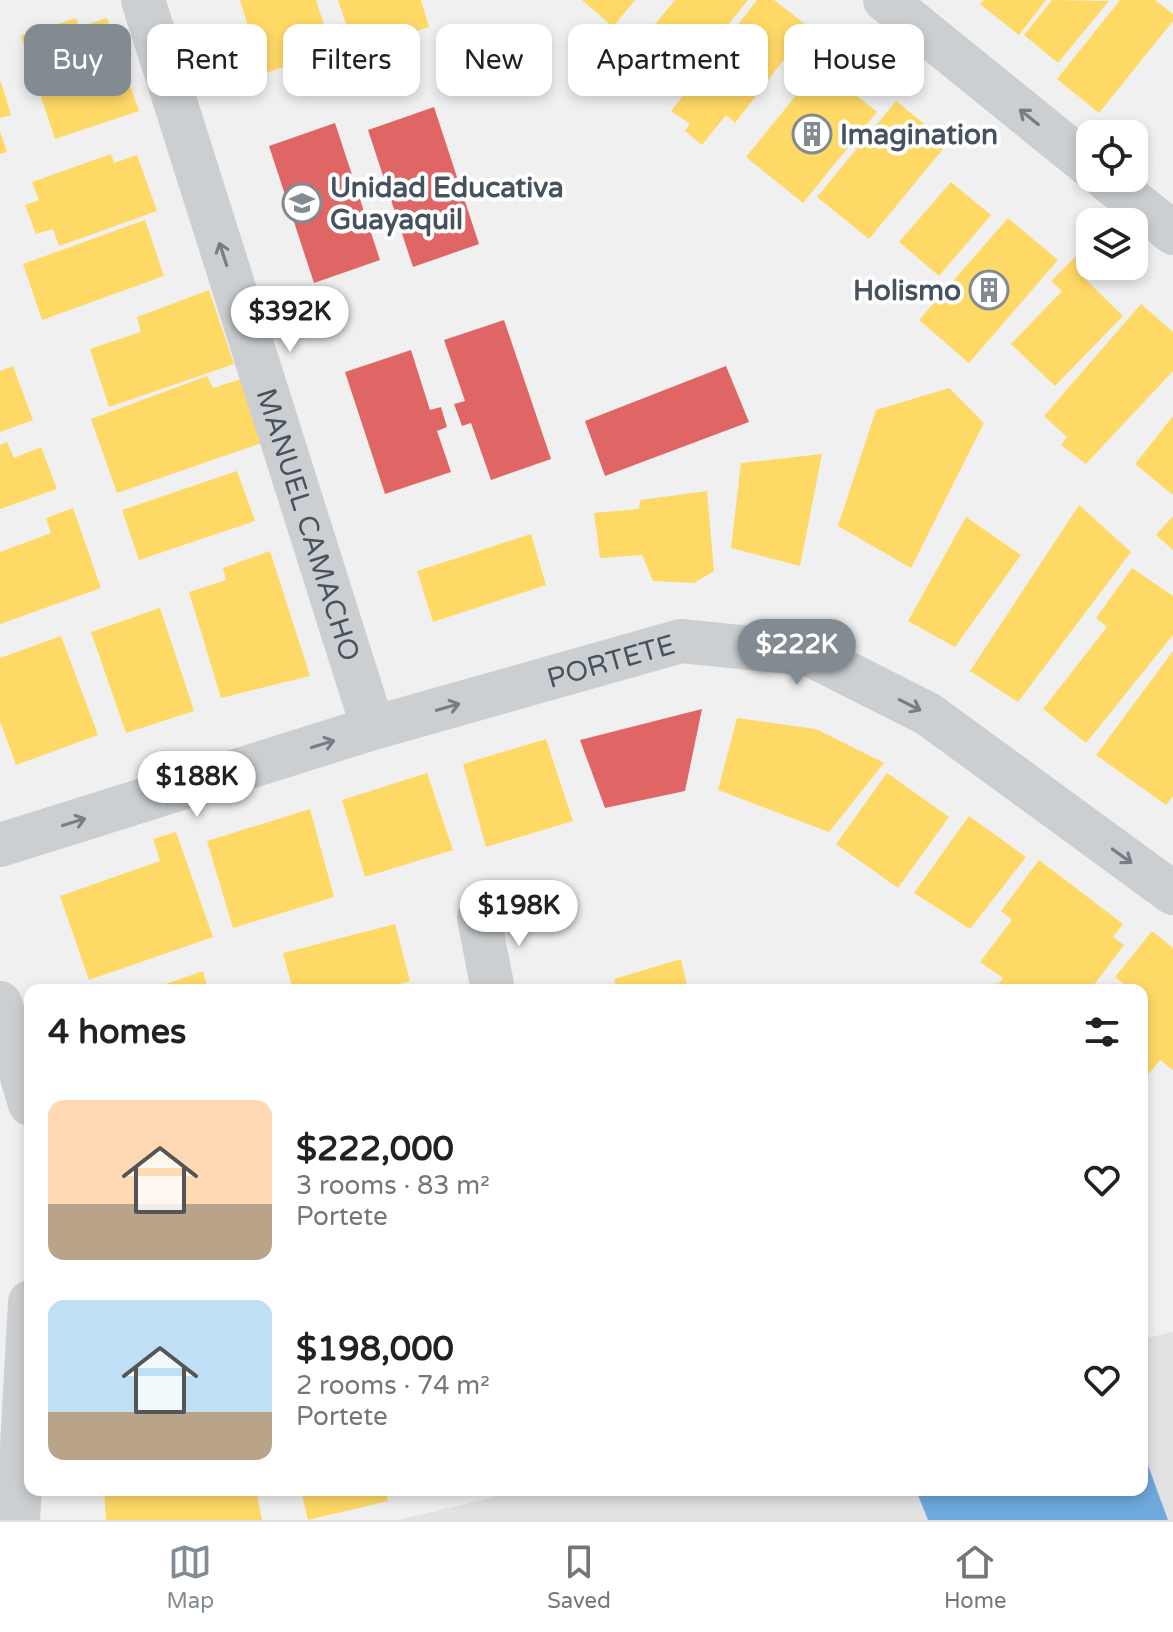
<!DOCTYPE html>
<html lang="en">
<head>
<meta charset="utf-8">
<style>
  :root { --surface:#fff; --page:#f2f2f2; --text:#222; --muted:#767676; --line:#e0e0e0; --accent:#828a92 }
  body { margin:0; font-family:"Varela Round",sans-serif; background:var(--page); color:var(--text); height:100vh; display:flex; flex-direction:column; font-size:30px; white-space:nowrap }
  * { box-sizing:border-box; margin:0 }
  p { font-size:26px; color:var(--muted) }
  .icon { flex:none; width:44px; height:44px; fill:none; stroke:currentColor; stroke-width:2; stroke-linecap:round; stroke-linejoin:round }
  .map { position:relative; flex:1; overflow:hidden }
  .sheet { position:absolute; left:24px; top:984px; width:1124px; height:512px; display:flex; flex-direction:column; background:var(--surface); border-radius:16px; box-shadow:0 4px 12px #0003 }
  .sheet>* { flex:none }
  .banner { position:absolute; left:24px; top:24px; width:1126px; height:72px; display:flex; gap:16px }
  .buttons { position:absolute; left:1076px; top:120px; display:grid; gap:16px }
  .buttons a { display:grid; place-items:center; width:72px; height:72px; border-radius:16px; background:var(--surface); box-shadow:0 4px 12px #0003; font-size:40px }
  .price { position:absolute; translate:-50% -68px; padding:0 18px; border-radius:28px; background:#fff; color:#222; font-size:26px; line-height:52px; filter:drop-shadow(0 2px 4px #0008) }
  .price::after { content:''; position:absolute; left:50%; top:48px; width:24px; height:18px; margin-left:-12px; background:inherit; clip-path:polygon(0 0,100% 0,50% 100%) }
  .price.on { background:var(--accent); color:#fff }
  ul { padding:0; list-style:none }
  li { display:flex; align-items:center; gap:24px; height:200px; padding:0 24px }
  li span { display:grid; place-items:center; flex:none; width:224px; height:160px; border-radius:16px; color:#555 }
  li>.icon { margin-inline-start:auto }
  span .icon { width:96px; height:96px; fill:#fffc; stroke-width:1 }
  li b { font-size:34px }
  h2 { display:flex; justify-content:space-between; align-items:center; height:96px; padding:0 24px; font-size:34px }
  .tag { padding:0 28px; border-radius:16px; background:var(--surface); box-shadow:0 4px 12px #0003; font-size:28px; line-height:72px }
  .tag.on { background:var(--accent); color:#fff }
  .tab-bar { display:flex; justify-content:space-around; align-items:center; height:112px; border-top:2px solid var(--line); background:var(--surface); font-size:22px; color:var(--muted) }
  .tab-bar a { display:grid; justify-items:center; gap:4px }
  .tab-bar .on { color:var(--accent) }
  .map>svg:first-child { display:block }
  .education { fill:#e2e1e3 }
  .homes { fill:#ffd966 }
  .shops { fill:#e06666 }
  .schools { fill:#6fa8dc }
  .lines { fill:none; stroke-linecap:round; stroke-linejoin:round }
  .minor { stroke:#cccfd1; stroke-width:44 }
  .oneway { stroke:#757e87 }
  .labels { text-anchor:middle; stroke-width:8; stroke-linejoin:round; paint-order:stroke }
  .poi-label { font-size:28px; font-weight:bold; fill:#46535f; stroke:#fff; text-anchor:start }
  .street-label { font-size:28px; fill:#46535f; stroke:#fff }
</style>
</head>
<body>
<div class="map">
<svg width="1173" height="1520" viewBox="0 0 1173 1520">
  <rect width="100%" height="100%" fill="#f1f0f0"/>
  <path class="education" d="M1173,1332v188h-774l123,-30h620v-151z"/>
  <path class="homes" d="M240,0h76l16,50 -69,24z
    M338,0h83l8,27 -74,24z
    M582,0h53l-22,27z
    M675,0h73l-51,63 -9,-8 -12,15 -35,-29z
    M757,0h17l35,27 -74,96 -9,-8 -24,30 -17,-14 5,-7 -19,-13z
    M984,0h62l-27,35 -39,-31z
    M1052,0l57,1 -51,62 -34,-28z
    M1120,0h35l18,14v7l-74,92 -42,-34z
    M76,18l3,9 28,-9 32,93 -84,28 -34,-103z
    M820,66l57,46 -74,91 -57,-46z
    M1,82l10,33 -11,3v-35z
    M896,101l52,42 -79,96 -52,-42z
    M0,131l7,21 -7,2z
    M111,154l3,9 23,-8 20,56 -98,35 -6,-17 -17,5 -11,-29 14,-5 -7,-18z
    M951,182l40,33 -52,61 -40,-34z
    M1008,218l50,42 -89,103 -50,-43z
    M145,220l19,56 -122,44 -19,-56z
    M1080,252l10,10v5l-8,9 41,40 -68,70 -44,-42 51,-53 -11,-10z
    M209,290l25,74 -125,43 -19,-58 51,-17 -4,-15z
    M1141,304l32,28v39l-87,93 -25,-19 6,-8 -23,-21z
    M13,366l20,54 -33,12v-61z
    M207,376l6,12 31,-10 21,64 -148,51 -26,-74z
    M949,388l35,35 -73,145 -73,-42 38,-116z
    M1173,416v79l-38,-31z
    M7,442l7,16 27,-11 16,42 -57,20v-64z
    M822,454l-22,112 -69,-18 10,-85z
    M237,471l18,50 -116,39 -17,-50z
    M707,491l7,80 -20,12 -41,-2 -11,-26 -42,3 -6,-45 45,-4 1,-9z
    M1079,505l52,47 -113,150 -48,-31z
    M73,508l28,80 -101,36v-72l51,-19 -5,-15z
    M1173,516v34l-17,-15z
    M966,517l55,38 -66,92 -47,-26z
    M531,534l15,51 -113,37 -16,-51z
    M270,551l40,125 -89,22 -32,-106 37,-12 -3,-12z
    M1132,568l41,28v39l-87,108 -43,-34 64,-82 -11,-9z
    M160,608l34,103 -68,22 -35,-101z
    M61,636l37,99 -82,30 -16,-44v-63z
    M1173,651v145l-7,9 -70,-50z
    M737,718l79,11 68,34 -55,69 -111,-42z
    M546,739l27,82 -87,26 -23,-83z
    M427,773l26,77 -88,27 -23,-77z
    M887,773l62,44 -51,71 -62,-44z
    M310,809l24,88 -101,31 -26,-87z
    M969,816l57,41 -56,72 -56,-36z
    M176,832l37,105 -124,43 -29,-84 100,-35 -7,-22z
    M1039,860l84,64 -10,13 11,8 -34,45h-88l-5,-4 6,-8 -23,-16 32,-42 -11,-9z
    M395,924l15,57 -32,9h-85l-10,-37z
    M1152,931l21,17v122l-13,-10 -18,22v-92h-22l4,-6 -9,-7z
    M681,959l7,31h-71l-3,-11z
    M203,971l5,19h-59z
    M104,1490h152l6,30h-156z
    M301,1490h84l3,11 -80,19z"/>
  <path class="shops" d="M434,107l45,137 -66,23 -45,-137z
    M335,123l45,137 -66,23 -45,-137z
    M504,320l47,139 -60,21 -20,-57 -9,3 -8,-22 11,-3 -21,-61z
    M411,350l19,60 11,-3 6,20 -10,4 14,41 -66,22 -40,-122z
    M726,366l23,56 -144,54 -20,-55z
    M702,709l-17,82 -80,17 -25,-68z"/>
  <path class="schools" d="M1142,1449l26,71h-240l-12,-30h226z"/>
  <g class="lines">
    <g class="minor">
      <path id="s1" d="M143,0l230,728"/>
      <path d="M885,0l205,166"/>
      <path d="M1105,178l68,55"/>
      <path id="s2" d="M0,845l373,-117 308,-87 128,13 119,60 245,179"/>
      <path d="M479,918l14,72"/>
      <path d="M0,1003l30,101"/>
      <path d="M18,1520l12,-218"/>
    </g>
  </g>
  <defs><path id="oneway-shaft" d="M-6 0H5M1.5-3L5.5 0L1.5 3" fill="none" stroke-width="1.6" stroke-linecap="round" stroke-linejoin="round" transform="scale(2)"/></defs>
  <g class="oneway">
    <use href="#oneway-shaft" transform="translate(1029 117) rotate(-141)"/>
    <use href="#oneway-shaft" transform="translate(223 254) rotate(-108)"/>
    <use href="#oneway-shaft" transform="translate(910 705) rotate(27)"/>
    <use href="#oneway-shaft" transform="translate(448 707) rotate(-16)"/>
    <use href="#oneway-shaft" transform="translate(323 744) rotate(-17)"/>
    <use href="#oneway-shaft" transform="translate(74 822) rotate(-17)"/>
    <use href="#oneway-shaft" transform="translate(1122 856) rotate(36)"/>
  </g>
  <defs>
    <symbol id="building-ring" viewBox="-11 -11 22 22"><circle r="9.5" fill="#fff" stroke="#828a92" stroke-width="1.5"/><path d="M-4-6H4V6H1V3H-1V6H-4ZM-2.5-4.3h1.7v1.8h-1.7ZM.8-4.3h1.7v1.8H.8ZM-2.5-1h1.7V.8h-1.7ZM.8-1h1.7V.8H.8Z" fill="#828a92"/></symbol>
    <symbol id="school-ring" viewBox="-11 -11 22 22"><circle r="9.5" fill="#fff" stroke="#828a92" stroke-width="1.5"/><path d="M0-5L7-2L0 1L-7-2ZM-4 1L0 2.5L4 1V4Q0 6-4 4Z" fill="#828a92"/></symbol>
  </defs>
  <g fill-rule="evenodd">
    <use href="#building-ring" x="790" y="112" width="44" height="44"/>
    <use href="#school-ring" x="280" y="181" width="44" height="44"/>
    <use href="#building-ring" x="967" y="268" width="44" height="44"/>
  </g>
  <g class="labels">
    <g class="poi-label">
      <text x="840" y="144">Imagination</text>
      <text x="330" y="197">Unidad Educativa<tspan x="330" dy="32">Guayaquil</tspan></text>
      <text x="961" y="300" text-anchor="end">Holismo</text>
    </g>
    <g class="street-label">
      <text dy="10" stroke="none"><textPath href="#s1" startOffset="550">MANUEL CAMACHO</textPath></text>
      <text dy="10" stroke="none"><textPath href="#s2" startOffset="638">PORTETE</textPath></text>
    </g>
  </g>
</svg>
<div class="buttons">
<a><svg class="icon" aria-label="locate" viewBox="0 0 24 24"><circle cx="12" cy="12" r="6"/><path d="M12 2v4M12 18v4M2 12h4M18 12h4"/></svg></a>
<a><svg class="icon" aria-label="layers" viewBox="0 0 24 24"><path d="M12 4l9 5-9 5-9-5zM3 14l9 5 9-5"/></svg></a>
</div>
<b class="price" style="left:290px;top:354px">$392K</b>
<b class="price on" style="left:797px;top:687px">$222K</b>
<b class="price" style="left:197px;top:819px">$188K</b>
<b class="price" style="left:519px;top:948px">$198K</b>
<div class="banner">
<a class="tag on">Buy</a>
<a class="tag">Rent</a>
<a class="tag">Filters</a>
<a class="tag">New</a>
<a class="tag">Apartment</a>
<a class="tag">House</a>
</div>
<section class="sheet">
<h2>4 homes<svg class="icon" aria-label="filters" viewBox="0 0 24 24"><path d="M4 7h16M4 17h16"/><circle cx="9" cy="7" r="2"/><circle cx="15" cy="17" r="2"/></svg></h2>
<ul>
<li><span style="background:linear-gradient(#ffd9b3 65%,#b9a48a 0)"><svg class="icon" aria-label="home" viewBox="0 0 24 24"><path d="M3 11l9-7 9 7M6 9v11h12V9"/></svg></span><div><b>$222,000</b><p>3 rooms · 83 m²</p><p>Portete</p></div><svg class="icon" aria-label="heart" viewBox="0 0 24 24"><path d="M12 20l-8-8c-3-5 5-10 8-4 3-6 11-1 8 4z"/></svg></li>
<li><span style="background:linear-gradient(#bfe0f5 70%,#b9a48a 0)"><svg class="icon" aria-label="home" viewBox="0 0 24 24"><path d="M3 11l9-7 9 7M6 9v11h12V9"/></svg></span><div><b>$198,000</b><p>2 rooms · 74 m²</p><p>Portete</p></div><svg class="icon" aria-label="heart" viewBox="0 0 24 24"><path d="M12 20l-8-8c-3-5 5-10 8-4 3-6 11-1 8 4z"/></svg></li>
</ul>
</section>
</div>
<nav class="tab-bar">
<a class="on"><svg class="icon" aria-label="map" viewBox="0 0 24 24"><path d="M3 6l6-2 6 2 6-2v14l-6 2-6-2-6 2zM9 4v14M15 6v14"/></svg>Map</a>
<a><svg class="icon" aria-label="saved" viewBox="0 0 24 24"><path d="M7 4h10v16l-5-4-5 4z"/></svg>Saved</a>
<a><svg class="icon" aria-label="home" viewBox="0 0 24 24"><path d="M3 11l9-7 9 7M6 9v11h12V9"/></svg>Home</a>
</nav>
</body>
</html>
